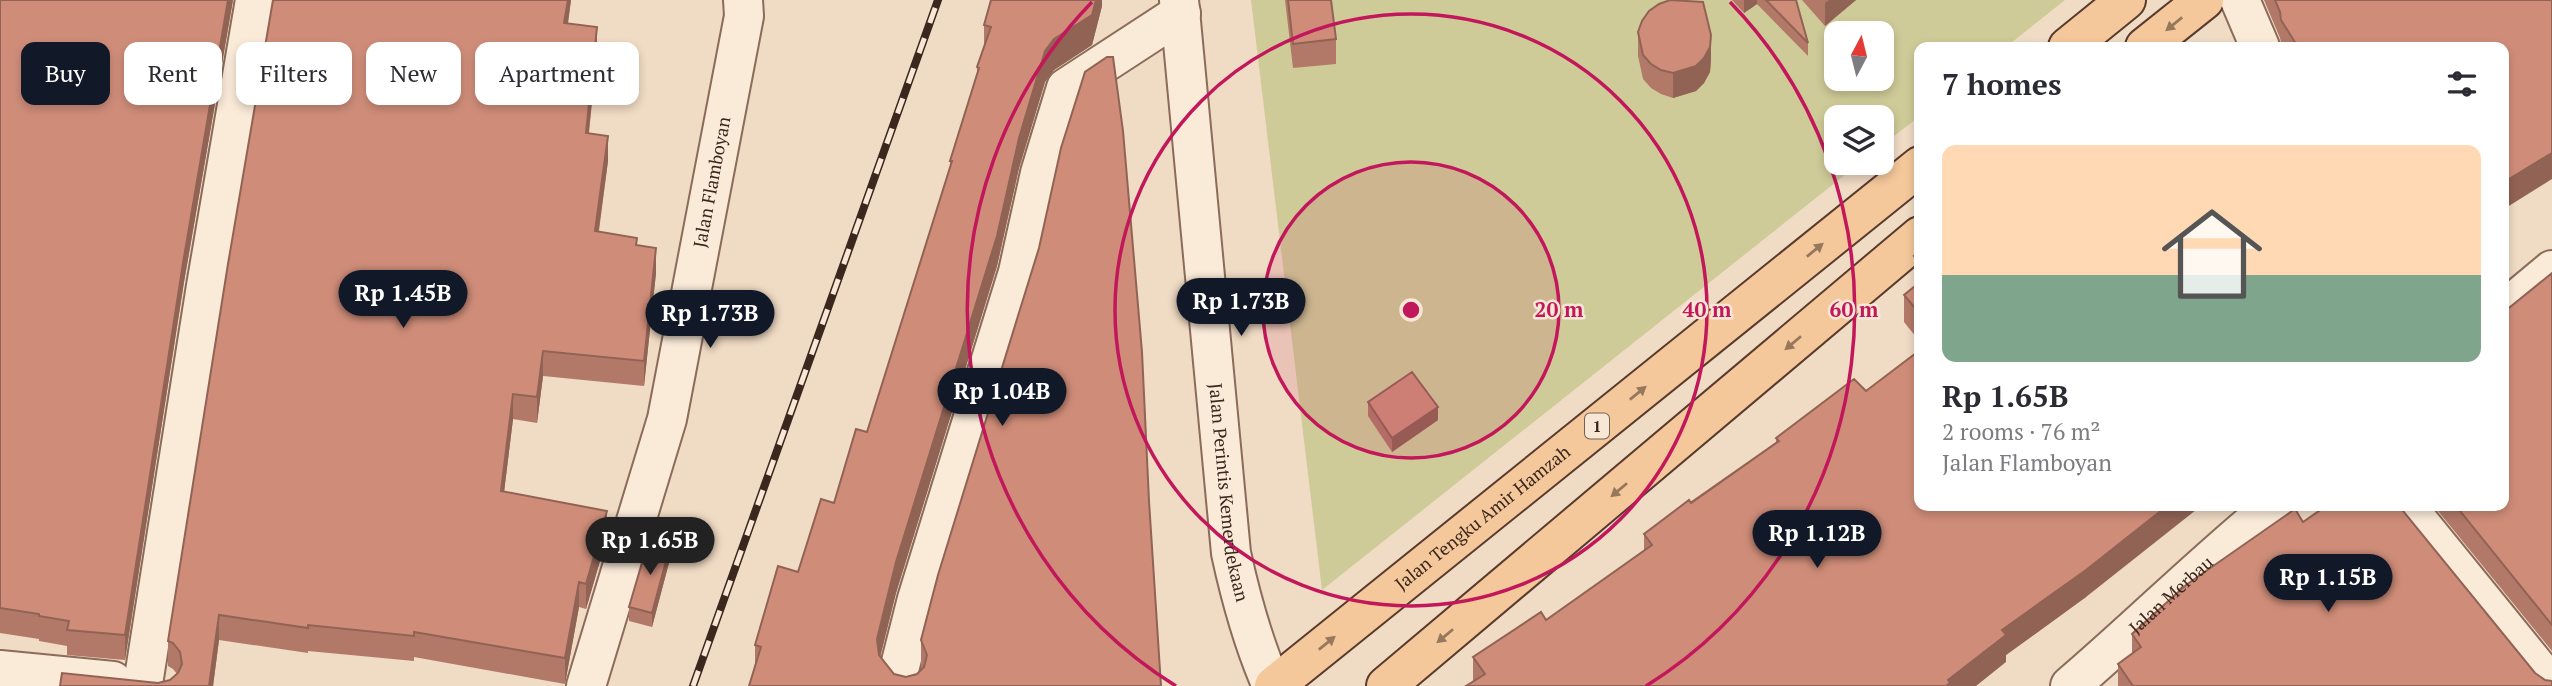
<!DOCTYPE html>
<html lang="en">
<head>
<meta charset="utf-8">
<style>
  :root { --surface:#fff; --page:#f7f7f7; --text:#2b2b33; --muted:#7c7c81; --accent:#111827 }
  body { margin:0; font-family:"PT Serif",serif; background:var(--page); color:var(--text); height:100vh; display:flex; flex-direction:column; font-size:26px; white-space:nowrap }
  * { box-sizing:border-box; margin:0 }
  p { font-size:23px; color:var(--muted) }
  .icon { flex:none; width:38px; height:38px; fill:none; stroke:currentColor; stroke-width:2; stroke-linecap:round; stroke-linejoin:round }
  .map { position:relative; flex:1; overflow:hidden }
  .side { position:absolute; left:1914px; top:42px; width:595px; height:469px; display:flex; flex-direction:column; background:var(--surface); border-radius:14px; box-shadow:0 4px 10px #0003 }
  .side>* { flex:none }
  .banner { position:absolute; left:21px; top:42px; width:665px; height:63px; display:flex; gap:14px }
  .needle { width:46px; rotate:7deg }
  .tools { position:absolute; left:1824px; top:21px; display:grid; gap:14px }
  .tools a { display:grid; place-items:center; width:70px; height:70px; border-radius:14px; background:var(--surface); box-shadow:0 4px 10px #0003; font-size:35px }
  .price { position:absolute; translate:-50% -60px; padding:0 16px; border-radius:24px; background:var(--accent); color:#fff; font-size:23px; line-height:46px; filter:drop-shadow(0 2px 4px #0008) }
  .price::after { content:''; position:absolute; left:50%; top:42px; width:21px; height:16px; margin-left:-10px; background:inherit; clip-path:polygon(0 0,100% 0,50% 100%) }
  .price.on { background:#222; color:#fff }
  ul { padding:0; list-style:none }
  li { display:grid; align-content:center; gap:14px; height:371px; padding:0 28px }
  li span { display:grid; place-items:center; height:217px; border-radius:14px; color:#555 }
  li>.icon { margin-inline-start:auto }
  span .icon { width:126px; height:126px; fill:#fffc; stroke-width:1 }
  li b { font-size:30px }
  h2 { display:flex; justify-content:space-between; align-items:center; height:84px; padding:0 28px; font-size:30px }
  .pill { padding:0 24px; border-radius:14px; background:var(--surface); box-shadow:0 4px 10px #0003; font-size:24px; line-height:63px }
  .pill.on { background:var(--accent); color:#fff }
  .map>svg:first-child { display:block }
  .green { fill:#cfcb98; fill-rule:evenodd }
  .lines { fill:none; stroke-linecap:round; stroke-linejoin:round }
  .minor-casing { stroke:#8b6b5a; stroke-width:42 }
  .tertiary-casing { stroke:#8b6b5a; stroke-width:42 }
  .primary-casing { stroke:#593a2e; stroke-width:42 }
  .minor { stroke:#faead8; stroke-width:38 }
  .tertiary { stroke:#faead8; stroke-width:38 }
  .primary { stroke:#f4c89b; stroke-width:38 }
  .rail-casing { stroke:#3b271e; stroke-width:8 }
  .rail { stroke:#f7e7d4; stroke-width:5; stroke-dasharray:16; stroke-linecap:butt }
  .wall { fill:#b27968 }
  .shaded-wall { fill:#916355 }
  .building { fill:#cf8d79; stroke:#916355; stroke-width:2 }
  .oneway { fill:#98785c }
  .ring { fill:none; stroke:#c2185b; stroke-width:3.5 }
  .labels { text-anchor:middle; stroke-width:5; stroke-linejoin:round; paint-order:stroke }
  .shield { fill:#f7e7d4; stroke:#736155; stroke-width:2 }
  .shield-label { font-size:16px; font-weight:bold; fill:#3b271e }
  .street-label { font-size:18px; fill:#3b271e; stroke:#f7e7d4 }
  .centre { fill:#c2185b; stroke:#f7e7d4; stroke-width:3.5 }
  .ring-label { font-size:21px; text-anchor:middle; font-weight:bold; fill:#c2185b; stroke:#f7e7d4; stroke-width:5; stroke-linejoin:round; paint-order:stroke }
</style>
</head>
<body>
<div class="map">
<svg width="2552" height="686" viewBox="0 0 2552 686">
  <rect width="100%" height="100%" fill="#f0dbc4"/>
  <path class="green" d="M1251,0h814l-59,47h-86v69l-39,30v-29h-45v46h24l-538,427zM1836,33h45v46h-45z"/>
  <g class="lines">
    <defs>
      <g id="minor">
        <path d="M2240,0l20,47"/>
        <path d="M2504,310l48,-40"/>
        <path d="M2406,506l146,180"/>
        <path d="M0,670l113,11"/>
        <path d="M143,684l63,-398 49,-286"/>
        <path id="s1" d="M586,686l81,-267 77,-403 -1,-16"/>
        <path d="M905,686l-7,-12 19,-75 101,-327 22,-99 26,-85 115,-75"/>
        <path id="s2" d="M2070,686c69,-59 133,-123 203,-180"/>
      </g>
      <g id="tertiary">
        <path id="s3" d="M1179,0l52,553c10,46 22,90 41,133"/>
      </g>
      <g id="primary">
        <path d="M2068,47l58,-47"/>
        <path d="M2145,47l59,-47"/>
        <path id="s4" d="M1274,686l646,-520"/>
        <path d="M1386,686l534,-450"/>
      </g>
    </defs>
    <use href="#minor" class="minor-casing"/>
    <use href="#tertiary" class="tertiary-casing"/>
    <use href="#primary" class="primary-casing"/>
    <use href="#minor" class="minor"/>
    <use href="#tertiary" class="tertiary"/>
    <use href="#primary" class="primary"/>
    <defs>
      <path id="rail" d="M693,686l245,-686"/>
    </defs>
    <use href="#rail" class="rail-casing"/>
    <use href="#rail" class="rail"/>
  </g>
  <path class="wall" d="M0,0h233l-49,282 -59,378 -58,-5v-9l-28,-5v-2l-39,-6z
    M273,0h298l-3,24 29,28 -8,81 19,28 -9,70 38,14 19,28 -12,113 -101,-10 -6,47 -24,-4 -9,73 103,45 -21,72 -7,-2 -14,77 -151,-27v4l-106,-10v2l-89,-13 -6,46h-153l98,-3 12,-3 7,-6 -4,-5 -5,-3v-25z
    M1102,0v6l-10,39 -38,25 -9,12 -26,86 -22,98 -101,327 -16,63 14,18 12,3 11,-3 4,-5v-29l228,-139 12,185h-412l6,-22v-19l43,-73 36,-69 33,-71 83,-264v-7l27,-86v-8l7,-22v-20z
    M1285,0h46l5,39v25l-43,4z
    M1732,0h64l12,43v13l-51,-52 -13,9z
    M1802,0h54l-31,26z
    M2264,0h288l-48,47h-222l-2,-9z
    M1638,32l73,27 -1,13 -6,11 -8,8 -23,7 -12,-4 -10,-6 -8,-9 -5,-23z
    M1920,252v90l-16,-20v-27l12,-10 -2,-1v-28z
    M2552,273v378l-118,-145h70z
    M1866,391l220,206 -80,58v7l-533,19v-24l73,-37 98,-70v-16l132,-92v-4z
    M1368,402l70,18 -46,32 -24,-36z
    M2303,522l232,151 17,13h-434v-22l14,-10v-20z
    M670,559l-18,68 -23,-6v-14z"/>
  <path class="shaded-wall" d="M228,0h5l-49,282 -59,378v-25l59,-378z
    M568,0h3l-7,49v-26z
    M1096,0h6v6l-10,39 -38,25 -9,12 -26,86 -22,98 -101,327 -19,77v-31l19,-77 123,-424 26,-87 9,-12z
    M1744,0h13v4l-13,9z
    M1829,0h27l-31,26v-23z
    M597,27v25l-11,106v-25z
    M1711,35v24l-1,13 -6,11 -8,8 -23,7v-25z
    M608,136v25l-13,95v-25z
    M2552,153v26l-48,30v-27z
    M656,248v25l-12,113v-25z
    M543,351v25l-6,47v-26z
    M513,394v25l-12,98v-26z
    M1438,407v13l-46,32v-14z
    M2167,506h34l-115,91 -80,58v7l-30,24h-30l2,-6 54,-50z
    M607,511v26l-21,72v-25z
    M670,546v13l-18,68v-14z
    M579,582v25l-14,77v-26z
    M219,615v25l-6,46h-4z"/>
  <path class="building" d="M0,0h228l-44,257 -59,378 -58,-5 2,-9 -30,-5v-2l-39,-6z
    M273,0h295l-4,23 33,4 -11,106 22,3 -13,95 42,7 -1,7 20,3 -12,113 -101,-10 -6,46 -24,-3 -12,97 106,20 -21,73 -7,-2 -14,76 -151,-26v4l-106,-11v3l-89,-13 -10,71h-149l2,-13 96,10 12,-3 8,-7 4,-9 -2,-12 -7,-9 -5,-2 60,-377z
    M991,0h105l-4,15 -38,24 -9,12 -26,87 -22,98 -101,326 -19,77 2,16 15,19 12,3 11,-3 7,-7 3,-12 -6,-15 17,-65 101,-327 22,-100 24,-76 22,-15h6l10,74 19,221 7,149 12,185h-412l12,-39 -6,-2 23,-79 20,6 23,-73 13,4 22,-74 11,3 85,-271h-2l29,-93 -2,-1 14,-40 -7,-2z
    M1288,0h43l5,39 -43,5z
    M1670,0l33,2 8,33 -1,12 -6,11 -8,8 -23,7 -12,-3 -10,-6 -8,-9 -5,-23 4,-11 7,-10 10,-7z
    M1766,0h30l12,43z
    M2275,0h277v153l-48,29v-135h-206l-17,-27 -1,-8z
    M1920,252v11l-6,-7z
    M2552,273v352l-96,-119h48v-194z
    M1920,282v32l-16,-19z
    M1920,350v156h247l-81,64 -84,60 4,5 -58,45 2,3 -4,3h-480l19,-12 -12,-17 68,-45 5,8 106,-75 -8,-11 45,-34 2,3 88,-62 -3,-3 78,-59 12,12z
    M1412,372l26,35 -46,31 -24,-36z
    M2326,506h73l136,167 10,7 7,1v5h-419l-15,-22 23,-17 -9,-13 54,-49 109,-76 8,13z
    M649,539l21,7 -18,67 -23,-6z"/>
  <defs><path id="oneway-solid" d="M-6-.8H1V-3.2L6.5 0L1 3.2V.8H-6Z" transform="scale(1.75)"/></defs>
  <g class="oneway">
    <use href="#oneway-solid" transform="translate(2174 24) rotate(141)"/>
    <use href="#oneway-solid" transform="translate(1815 250) rotate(-39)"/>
    <use href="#oneway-solid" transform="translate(1793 343) rotate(140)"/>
    <use href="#oneway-solid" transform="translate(1638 393) rotate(-39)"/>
    <use href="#oneway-solid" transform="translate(1619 490) rotate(140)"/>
    <use href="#oneway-solid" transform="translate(1445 636) rotate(140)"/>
    <use href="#oneway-solid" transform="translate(1327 643) rotate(-39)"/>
  </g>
  <circle cx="1411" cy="310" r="148" fill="#c2185b" fill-opacity=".12"/>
  <g class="ring">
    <circle cx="1411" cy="310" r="148"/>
    <circle cx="1411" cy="310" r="296"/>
    <path d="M1176 686A443 443 0 0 1 1092 2M1730 2A443 443 0 0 1 1646 686"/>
  </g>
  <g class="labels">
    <rect class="shield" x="1585" y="413.5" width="24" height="25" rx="5"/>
    <g class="shield-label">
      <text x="1597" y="432">1</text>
    </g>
    <g class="street-label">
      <text dy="6" stroke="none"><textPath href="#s1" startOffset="520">Jalan Flamboyan</textPath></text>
      <text dy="6" stroke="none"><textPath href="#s3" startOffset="495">Jalan Perintis Kemerdekaan</textPath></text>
      <text dy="6" stroke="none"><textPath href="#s4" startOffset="268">Jalan Tengku Amir Hamzah</textPath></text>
      <text dy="6" stroke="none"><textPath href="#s2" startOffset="136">Jalan Merbau</textPath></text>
    </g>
  </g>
  <circle cx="1411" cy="310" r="10" class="centre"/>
  <g class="ring-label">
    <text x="1559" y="317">20 m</text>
    <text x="1707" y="317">40 m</text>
    <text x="1854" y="317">60 m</text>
  </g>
</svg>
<div class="tools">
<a><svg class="needle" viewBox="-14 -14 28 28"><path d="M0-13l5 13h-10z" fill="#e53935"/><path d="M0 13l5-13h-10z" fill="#7c7c81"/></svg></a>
<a><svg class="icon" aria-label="layers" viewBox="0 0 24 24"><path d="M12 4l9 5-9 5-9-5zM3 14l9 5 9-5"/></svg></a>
</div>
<b class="price" style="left:403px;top:330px">Rp 1.45B</b>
<b class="price" style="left:1241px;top:338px">Rp 1.73B</b>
<b class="price" style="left:710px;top:350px">Rp 1.73B</b>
<b class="price" style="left:1002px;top:428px">Rp 1.04B</b>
<b class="price" style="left:1817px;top:570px">Rp 1.12B</b>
<b class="price on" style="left:650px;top:577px">Rp 1.65B</b>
<b class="price" style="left:2328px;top:614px">Rp 1.15B</b>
<div class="banner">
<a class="pill on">Buy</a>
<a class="pill">Rent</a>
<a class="pill">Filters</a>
<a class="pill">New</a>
<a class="pill">Apartment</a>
</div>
<section class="side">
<h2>7 homes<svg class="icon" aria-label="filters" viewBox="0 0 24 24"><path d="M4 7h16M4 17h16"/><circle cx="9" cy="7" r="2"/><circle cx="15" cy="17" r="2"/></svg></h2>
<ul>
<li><span style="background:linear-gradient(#ffd9b3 60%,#7fa58c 0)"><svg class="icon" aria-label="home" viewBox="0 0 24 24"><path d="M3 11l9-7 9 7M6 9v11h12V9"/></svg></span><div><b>Rp 1.65B</b><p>2 rooms · 76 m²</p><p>Jalan Flamboyan</p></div></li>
</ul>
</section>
</div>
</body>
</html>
